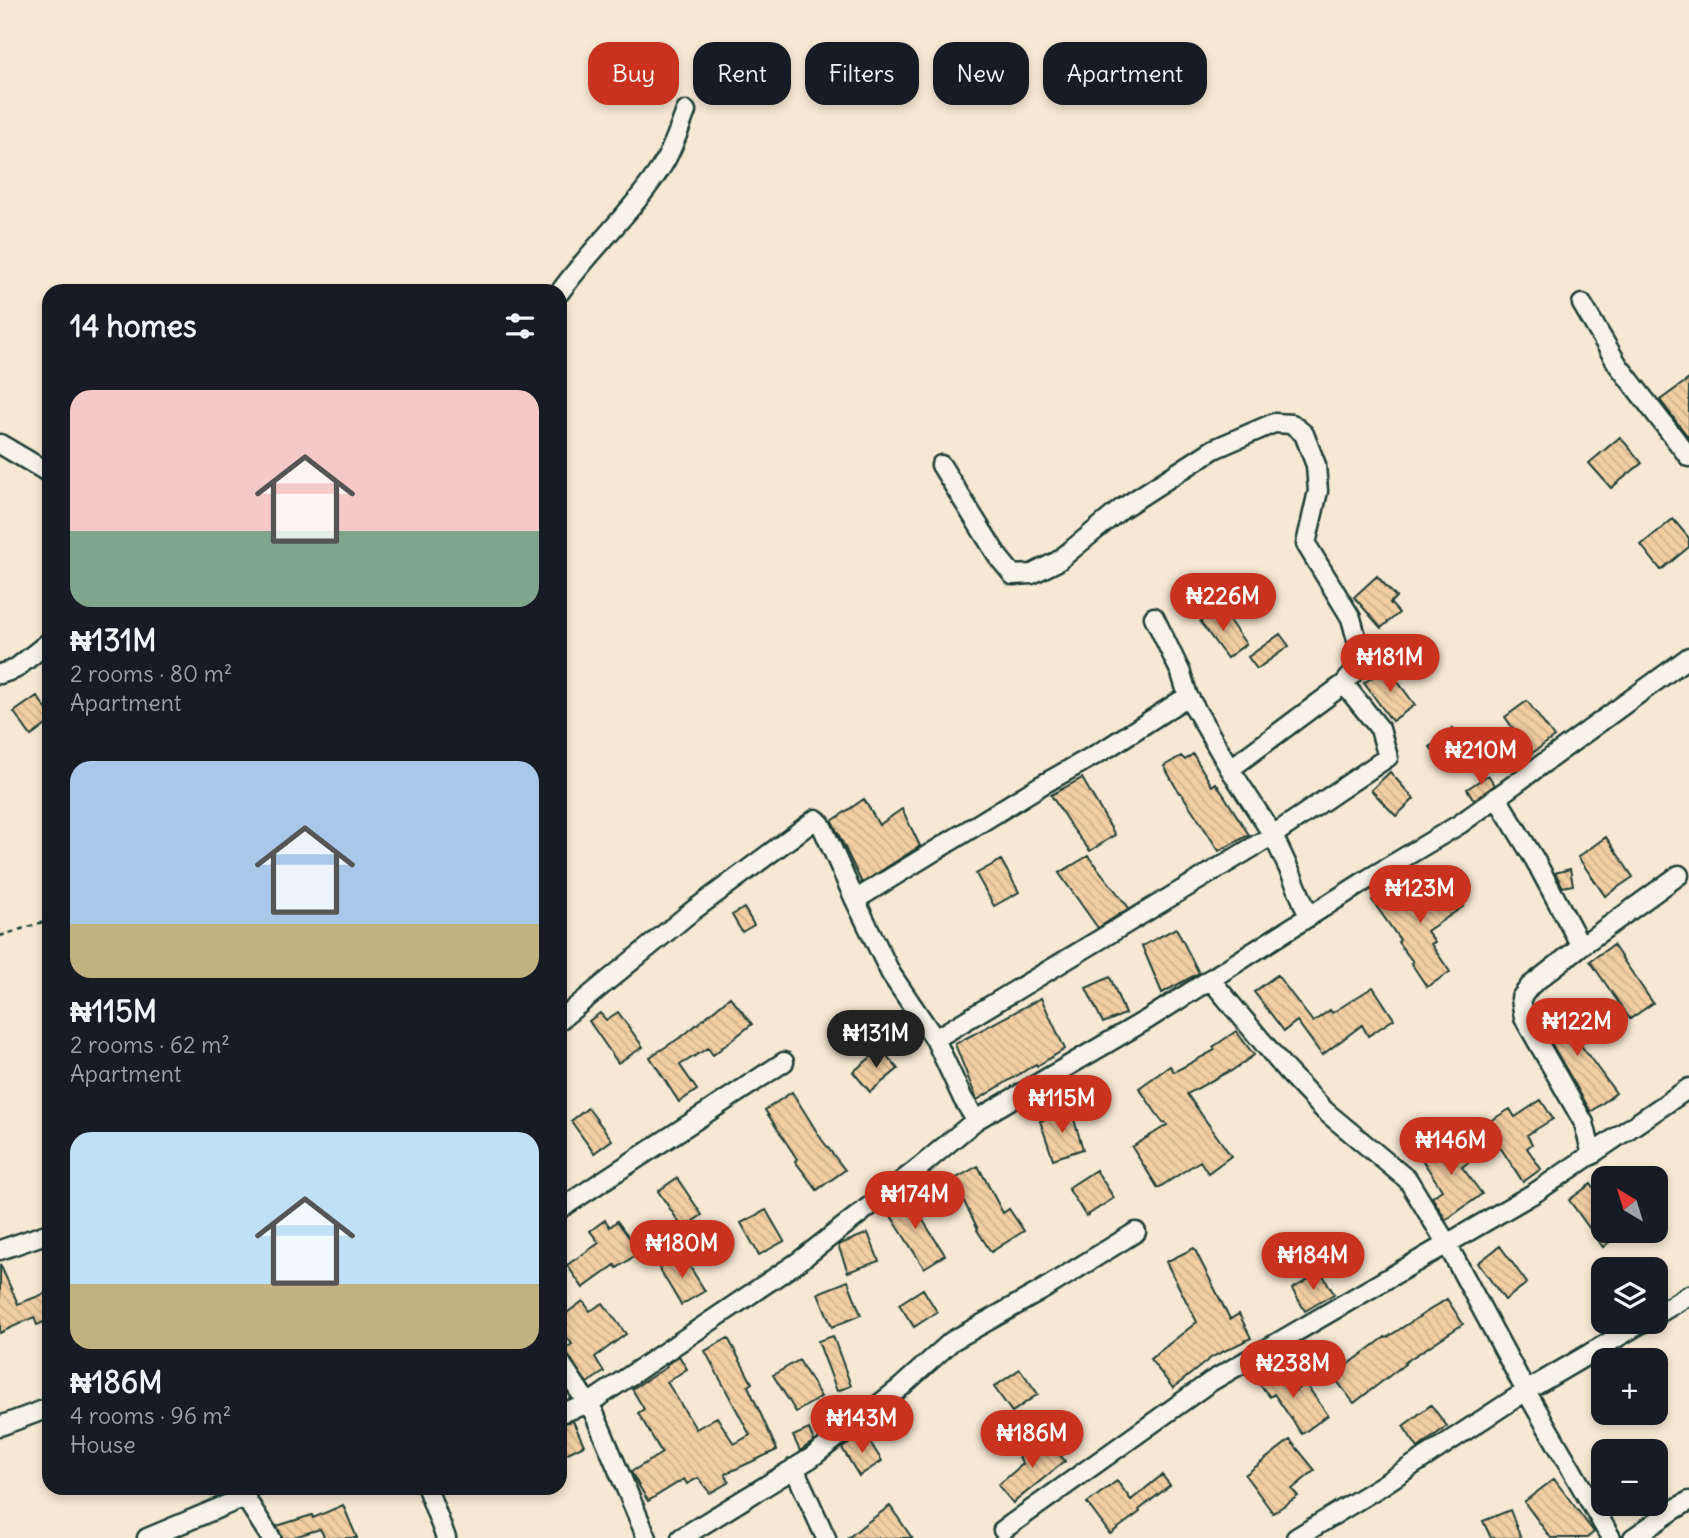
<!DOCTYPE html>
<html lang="en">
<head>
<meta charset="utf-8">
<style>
  :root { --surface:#171b24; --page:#242831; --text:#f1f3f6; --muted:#9ea1a6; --accent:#c8321e }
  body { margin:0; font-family:Delius,sans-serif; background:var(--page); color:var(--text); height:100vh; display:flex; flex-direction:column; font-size:26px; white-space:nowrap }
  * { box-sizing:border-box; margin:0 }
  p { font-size:23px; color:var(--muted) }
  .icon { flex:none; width:38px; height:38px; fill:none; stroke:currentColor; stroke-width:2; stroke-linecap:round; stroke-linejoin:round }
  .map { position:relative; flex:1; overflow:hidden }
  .sheet { position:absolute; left:42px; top:284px; width:525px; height:1211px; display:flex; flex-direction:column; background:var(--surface); border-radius:21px; box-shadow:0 4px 10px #0003 }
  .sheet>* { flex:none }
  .banner { position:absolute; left:588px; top:42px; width:665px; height:63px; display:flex; gap:14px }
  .needle { width:46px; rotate:322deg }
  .tools { position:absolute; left:1591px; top:1166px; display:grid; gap:14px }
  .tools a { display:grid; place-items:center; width:77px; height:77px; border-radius:14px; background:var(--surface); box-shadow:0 4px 10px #0003; font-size:35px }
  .price { position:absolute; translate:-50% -60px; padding:0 16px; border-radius:24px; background:var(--accent); color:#fff; font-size:23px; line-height:46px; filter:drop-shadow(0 2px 4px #0008) }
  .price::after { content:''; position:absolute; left:50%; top:42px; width:21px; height:16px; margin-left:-10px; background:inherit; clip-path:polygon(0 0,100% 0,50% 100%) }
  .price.active { background:#222; color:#fff }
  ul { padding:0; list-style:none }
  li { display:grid; align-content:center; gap:14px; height:371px; padding:0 28px }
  li span { display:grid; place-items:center; height:217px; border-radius:21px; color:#555 }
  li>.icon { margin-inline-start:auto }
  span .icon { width:126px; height:126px; fill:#fffc; stroke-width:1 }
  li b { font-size:30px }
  h2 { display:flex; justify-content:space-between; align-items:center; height:84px; padding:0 28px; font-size:30px }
  .tag { padding:0 24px; border-radius:21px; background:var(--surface); box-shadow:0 4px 10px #0003; font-size:24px; line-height:63px }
  .tag.active { background:var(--accent); color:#fff }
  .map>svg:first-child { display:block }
  .building { fill:url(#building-back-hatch); stroke:#1f3d34; stroke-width:2 }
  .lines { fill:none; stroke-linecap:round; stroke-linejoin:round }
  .minor-casing { stroke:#1f3d34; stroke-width:23 }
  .path { stroke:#1f3d34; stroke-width:2.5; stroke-dasharray:5 5; stroke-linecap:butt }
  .minor { stroke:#f7f3e8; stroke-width:18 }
</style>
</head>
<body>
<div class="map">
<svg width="1689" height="1538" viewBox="0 0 1689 1538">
  <defs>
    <pattern id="building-back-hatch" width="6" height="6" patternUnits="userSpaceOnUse" patternTransform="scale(1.75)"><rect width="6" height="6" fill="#f2cea3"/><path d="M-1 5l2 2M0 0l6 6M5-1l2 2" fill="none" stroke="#cfb28d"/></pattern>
  </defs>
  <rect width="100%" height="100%" fill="#f6e8d3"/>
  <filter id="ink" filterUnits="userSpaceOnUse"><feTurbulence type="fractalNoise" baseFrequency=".0143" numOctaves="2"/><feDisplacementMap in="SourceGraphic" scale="14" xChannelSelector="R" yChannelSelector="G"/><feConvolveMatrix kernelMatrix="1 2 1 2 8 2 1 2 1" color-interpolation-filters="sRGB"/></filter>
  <g filter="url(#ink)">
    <path class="building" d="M1689,379v59l-29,-38z
      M1620,437l22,26 -31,25 -22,-25z
      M1673,519l16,19v9l-28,23 -20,-25z
      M1377,576l19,21 -6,6 9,10 -18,15 -27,-31z
      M1220,608l26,36 -19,14 -27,-36z
      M1280,634l9,12 -32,23 -9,-12z
      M1387,667l28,38 -23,16 -28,-38z
      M37,696l12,17v10l-18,13 -17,-24z
      M1527,701l27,36 -23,17 -26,-37z
      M1453,728l17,21 -23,19 -17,-21z
      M1193,754l19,32 4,-3 33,52 -30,16 -38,-58h-2l-15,-27 17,-10 4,4z
      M1390,772l24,27 -18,17 -25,-26z
      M1488,775l7,10 -21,15 -7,-11z
      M1082,778l33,57 -25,16 -20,-26 -19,-30z
      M864,799l15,26 23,-16 18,37 -58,37 -30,-62z
      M1606,837l27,40 -28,19 -27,-39z
      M1088,856l41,52 -31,20 -39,-55z
      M1001,860l18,32 -25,14 -18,-32z
      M1570,869l3,16 -10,2 -8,-14z
      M1444,877l20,29 -37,25 8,11 -4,2 19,28 -23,15 -16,-24 2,-1 -15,-20 2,-2 -28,-40 19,-14 13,18z
      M744,908l10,17 -12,7 -10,-17z
      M1176,928l23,45 -37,20 -20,-47z
      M1613,945l40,58 -23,16 -40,-58z
      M1277,975l36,47 17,-12 2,3 41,-26 21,32 -26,17 -6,-11 -40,30 -25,-34 -13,10 -30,-39z
      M1110,977l15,37 -22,9 -17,-35z
      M730,997l22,27 -39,31 -5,-7 -28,17 17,25 -18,12 -29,-45 34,-22z
      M1041,998l24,51 -28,17 -1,-2 -59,36 -22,-56z
      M1564,1006l22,34 -6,4 36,49 -25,19 -52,-90z
      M618,1012l25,35 -25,16 -29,-42 11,-8 6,7z
      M1236,1031l18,24 -24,17 -1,-1 -42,23 44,62 -23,17 -8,-12 -42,27 -26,-41 35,-22 -2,-3 -2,1 -24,-35 31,-22 4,6 41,-22 -2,-3z
      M881,1049l17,20 -28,23 -17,-20z
      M792,1092l30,48 23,30 -28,20 -22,-29 2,-2 -32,-49z
      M1541,1100l12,19 -26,16 5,9 -5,4 14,21 -18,13 -38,-58 25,-15 5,8z
      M588,1108l24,32 -18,13 -23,-32z
      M1071,1110l12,39 -30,10 -13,-38z
      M1454,1135l18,25 -10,7 20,27 -36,26 -14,-23 10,-7 -21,-32z
      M978,1166l25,47 6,-4 15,22 -33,21 -14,-22 1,-1 -25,-49z
      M1096,1170l18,28 -28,18 -18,-28z
      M677,1178l25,37 -19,13 -25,-37z
      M1591,1184l12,17v29h22l-22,17 -34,-47z
      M906,1194l39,61 -21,13 -38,-60z
      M766,1210l18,31 -25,14 -18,-32z
      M605,1220l5,7 7,-6 23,31 -23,16 -2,-3 -32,23 -16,-23 32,-22 -9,-12z
      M868,1233l11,28 -31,11 -10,-27z
      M1500,1246l27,37 -22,17 -27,-37z
      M1194,1248l36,71 9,-5 12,24 -39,19 -39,31 -23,-29 47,-37 -31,-60z
      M682,1254l23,37 -24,14 -22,-37z
      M0,1264l18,40 31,-12v28l-12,5 -3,-8 -34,16z
      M1321,1272l13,22 -29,17 -13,-22z
      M848,1281l13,34 -29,12 -14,-34z
      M923,1289l14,23 -23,15 -15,-23z
      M1447,1299l16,25 -59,39 1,1 -51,39 -21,-27 52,-39 1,1z
      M583,1301l7,10 13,-8 23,31 -31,23 9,15 -17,11 -23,-33 8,-6 -12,-16v-10z
      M833,1336l18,50 -14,5 -19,-50z
      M728,1338l24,45 -4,3 29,64 -52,24 4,8 -19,11 -12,-15 -11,6 -3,-5 -36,22 -17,-29 31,-19 -24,-40 6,-4 -12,-20 35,-22 -1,-2 13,-9 8,13 -20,13 29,47 21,-12 17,27 16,-9 -45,-84z
      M799,1360l22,37 -25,15 -23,-37z
      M1270,1365l22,28 13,-10 23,32 -26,19 -28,-40 -4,3 -16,-19z
      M1020,1369l18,25 -26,18 -18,-25z
      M1431,1405l16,21 -29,22 -15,-22z
      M573,1421l11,24 -24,12v-33z
      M809,1429l5,12 -14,10 -7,-15z
      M865,1434l17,27 -23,15 -17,-28z
      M1045,1437l20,24 -52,42 -15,-18 25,-21 -4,-6z
      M1290,1440l25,30 -23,19 6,7 -25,17 -28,-38z
      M1162,1475l8,10 -31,25 1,2 -30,22 -23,-31 30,-22 14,19z
      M1554,1479l40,53 -7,6h-36l-27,-36z
      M343,1505l14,33h-32l-5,-9 -29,9h-9l-5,-12 35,-11 1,3z
      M890,1506l22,32h-64l17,-14z
      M1510,1510l11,28h-30l-8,-17z"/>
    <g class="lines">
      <defs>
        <path id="minor" d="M560,292c32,-44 73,-81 102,-126 11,-17 17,-37 24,-55
          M1582,304l36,61 71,92
          M0,444l49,29
          M941,465l58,93 14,17 19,-1 26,-13 63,-52 93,-60 60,-26 18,1 12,10 12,31 2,26 -12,53 45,74 9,33 -1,15 -15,18
          M1154,617l27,56 7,23
          M0,674l15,-5 34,-27
          M1497,798l38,62 46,86
          M855,900l185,-114 69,-39 79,-51 42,73 43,66 20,43 16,39
          M1210,979l76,91 39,41 83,69 39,64 79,147 85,147
          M560,1020l131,-108 125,-93 5,5 34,76 36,74 44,65 28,60 13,21
          M935,1039l338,-204 115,-78 -8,-28 -36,-45 -114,85
          M1592,1155l-8,-32 -60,-105 -3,-20 9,-12 51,-40 98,-71
          M560,1209l224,-147
          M0,1250l49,-17
          M1656,1315l33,-20
          M560,1362l34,51 53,125
          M560,1413l28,-9 210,-142 123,-96 55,-46 172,-101 220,-140 92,-55 229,-167
          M0,1426l49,-18
          M794,1468l32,70
          M239,1488l32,50
          M427,1488l19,50
          M1003,1530l207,-148 326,-190 153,-104
          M147,1538l98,-41
          M681,1538l130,-80 90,-71 51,-46 87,-49 97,-60
          M1296,1538l85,-52 145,-95 119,-70
          M1633,1538l39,-27 17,-10"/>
      </defs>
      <use href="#minor" class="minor-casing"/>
      <path class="path" d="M0,936l49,-16"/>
      <use href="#minor" class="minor"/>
    </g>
  </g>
</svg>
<div class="tools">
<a><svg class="needle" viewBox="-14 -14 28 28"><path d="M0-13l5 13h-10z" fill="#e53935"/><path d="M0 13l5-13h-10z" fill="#9ea1a6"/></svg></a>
<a><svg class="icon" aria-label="layers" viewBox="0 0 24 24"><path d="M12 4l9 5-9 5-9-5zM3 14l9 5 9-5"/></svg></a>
<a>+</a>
<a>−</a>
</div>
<b class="price" style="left:1223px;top:633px">₦226M</b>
<b class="price" style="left:1390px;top:694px">₦181M</b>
<b class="price" style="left:1481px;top:787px">₦210M</b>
<b class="price" style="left:1420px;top:925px">₦123M</b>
<b class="price" style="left:1577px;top:1058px">₦122M</b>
<b class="price active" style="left:876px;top:1070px">₦131M</b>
<b class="price" style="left:1062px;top:1135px">₦115M</b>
<b class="price" style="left:1451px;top:1177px">₦146M</b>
<b class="price" style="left:915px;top:1231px">₦174M</b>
<b class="price" style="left:682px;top:1280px">₦180M</b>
<b class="price" style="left:1313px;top:1292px">₦184M</b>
<b class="price" style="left:1293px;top:1400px">₦238M</b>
<b class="price" style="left:862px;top:1455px">₦143M</b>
<b class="price" style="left:1032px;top:1470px">₦186M</b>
<div class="banner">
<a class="tag active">Buy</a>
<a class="tag">Rent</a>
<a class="tag">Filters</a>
<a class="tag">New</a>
<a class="tag">Apartment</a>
</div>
<section class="sheet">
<h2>14 homes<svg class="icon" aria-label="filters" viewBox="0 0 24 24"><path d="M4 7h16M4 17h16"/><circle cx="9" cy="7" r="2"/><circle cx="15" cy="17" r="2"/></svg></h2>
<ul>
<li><span style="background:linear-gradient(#f6c9c9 65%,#7fa58c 0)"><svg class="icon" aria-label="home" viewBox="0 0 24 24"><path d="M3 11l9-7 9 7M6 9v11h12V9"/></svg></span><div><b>₦131M</b><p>2 rooms · 80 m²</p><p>Apartment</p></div></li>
<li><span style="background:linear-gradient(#a9c7e8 75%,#c2b280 0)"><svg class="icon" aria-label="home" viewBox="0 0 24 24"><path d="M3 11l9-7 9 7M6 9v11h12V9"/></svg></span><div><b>₦115M</b><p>2 rooms · 62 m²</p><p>Apartment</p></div></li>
<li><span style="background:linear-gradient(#bfe0f5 70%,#c2b280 0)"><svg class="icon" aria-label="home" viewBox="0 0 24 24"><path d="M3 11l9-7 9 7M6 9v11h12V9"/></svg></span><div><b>₦186M</b><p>4 rooms · 96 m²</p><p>House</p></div></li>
</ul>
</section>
</div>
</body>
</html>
